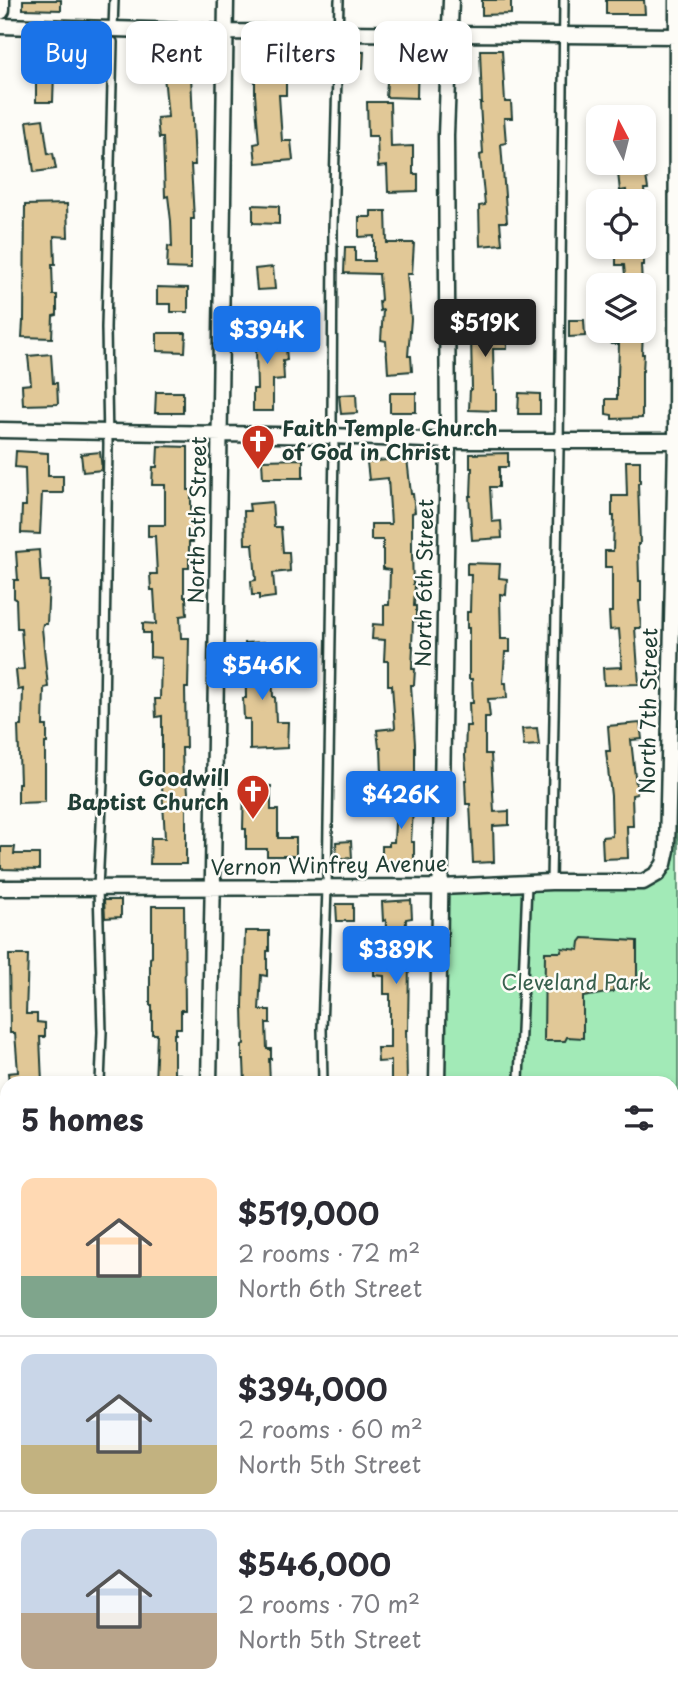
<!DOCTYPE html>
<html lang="en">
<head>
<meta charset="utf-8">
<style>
  :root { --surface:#fff; --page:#f2f2f3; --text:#2b2b33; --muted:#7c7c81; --line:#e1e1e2; --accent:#1a73e8 }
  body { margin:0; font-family:"Playpen Sans",sans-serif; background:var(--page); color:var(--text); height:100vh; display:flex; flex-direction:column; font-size:26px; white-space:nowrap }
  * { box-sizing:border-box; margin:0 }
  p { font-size:23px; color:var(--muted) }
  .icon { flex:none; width:38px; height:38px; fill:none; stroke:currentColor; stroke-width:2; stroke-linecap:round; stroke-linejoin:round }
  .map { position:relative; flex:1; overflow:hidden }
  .panel { position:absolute; left:0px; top:1076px; width:679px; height:625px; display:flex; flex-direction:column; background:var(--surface); border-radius:21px 21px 0 0; box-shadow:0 4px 10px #0003 }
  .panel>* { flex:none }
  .banner { position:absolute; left:21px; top:21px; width:637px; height:63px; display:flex; gap:14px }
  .needle { width:46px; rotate:353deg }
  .buttons { position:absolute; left:586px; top:105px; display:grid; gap:14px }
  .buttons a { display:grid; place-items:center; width:70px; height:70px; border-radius:14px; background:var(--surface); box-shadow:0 4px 10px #0003; font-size:35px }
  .price { position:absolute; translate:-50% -60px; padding:0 16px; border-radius:7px; background:var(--accent); color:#fff; font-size:23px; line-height:46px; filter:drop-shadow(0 2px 4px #0008) }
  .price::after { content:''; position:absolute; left:50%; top:42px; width:21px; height:16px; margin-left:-10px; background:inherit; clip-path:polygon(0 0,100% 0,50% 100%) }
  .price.current { background:#222; color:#fff }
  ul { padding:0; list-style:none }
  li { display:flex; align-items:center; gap:21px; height:175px; padding:0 21px }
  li+li { border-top:2px solid var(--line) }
  li span { display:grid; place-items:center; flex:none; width:196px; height:140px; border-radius:14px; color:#555 }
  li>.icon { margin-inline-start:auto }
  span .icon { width:84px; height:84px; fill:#fffc; stroke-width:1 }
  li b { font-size:30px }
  h2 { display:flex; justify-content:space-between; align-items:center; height:84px; padding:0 21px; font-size:30px }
  .tag { padding:0 24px; border-radius:14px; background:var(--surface); box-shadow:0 4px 10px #0003; font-size:24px; line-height:63px }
  .tag.current { background:var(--accent); color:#fff }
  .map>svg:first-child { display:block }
  .green { fill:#a2eab7; stroke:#609476; stroke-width:2 }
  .building { fill:#e1c897; stroke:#1f3d34; stroke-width:2 }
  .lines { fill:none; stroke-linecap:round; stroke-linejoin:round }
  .service-casing { stroke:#1f3d34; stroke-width:12 }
  .minor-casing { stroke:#1f3d34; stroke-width:19 }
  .tertiary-casing { stroke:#1f3d34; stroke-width:23 }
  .secondary-casing { stroke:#1f3d34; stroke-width:24 }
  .motorway-casing { stroke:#1f3d34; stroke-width:32 }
  .service { stroke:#fdfcf7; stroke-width:7 }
  .minor { stroke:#fdfcf7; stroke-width:14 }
  .tertiary { stroke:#fdfcf7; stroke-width:18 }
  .secondary { stroke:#fdfcf7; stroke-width:19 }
  .motorway { stroke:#fdfcf7; stroke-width:26 }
  .rail { stroke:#1f3d34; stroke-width:3.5 }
  .labels { text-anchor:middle; stroke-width:5; stroke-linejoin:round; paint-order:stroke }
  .poi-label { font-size:21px; font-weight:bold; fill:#1f3d34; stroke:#fdfcf7; text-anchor:start }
  .street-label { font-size:21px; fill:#1f3d34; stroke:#fdfcf7 }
  .park-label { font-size:21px; fill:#39604e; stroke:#fdfcf7 }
</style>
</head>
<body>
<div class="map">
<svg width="678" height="1700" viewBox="0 0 678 1700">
  <rect width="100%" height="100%" fill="#fdfcf7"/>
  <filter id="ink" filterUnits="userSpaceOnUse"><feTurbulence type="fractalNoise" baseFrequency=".0143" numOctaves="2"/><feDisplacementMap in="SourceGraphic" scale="14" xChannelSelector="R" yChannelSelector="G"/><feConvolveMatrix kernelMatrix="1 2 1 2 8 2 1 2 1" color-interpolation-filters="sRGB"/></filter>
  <g filter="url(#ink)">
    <path class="green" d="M678,441v872l-6,-1v-229h-235l4,-196 202,-5 23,-31z"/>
    <path class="building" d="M23,0h38v10l-38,-1z
      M482,0h29v14l-29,1z
      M606,0h38l1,14h-39z
      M48,50v4l16,-1 1,20h-11l-1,29h-17v-28l-3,1 -1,-24z
      M260,50h51v15h-25v30h-7l3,46h9l2,19 -37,3 -2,-19 5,-1 -4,-49v-17h5z
      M480,50h22l3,52h6l1,16h-8l2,25 -5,1 6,78h-7l2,22 -22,2 -1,-40 6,-1 -5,-50 3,-1 -3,-51h2z
      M347,51l17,1 -1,17 -17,-1z
      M389,52l29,1 -1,45 -31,-1z
      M190,53l5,112h-4l3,54h-3v50l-24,-1 1,-22 4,1 -1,-26 -3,-25 -3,1 -2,-59h-4l-2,-20 11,-1 -6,-62z
      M367,102h23l1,45 22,-1v28h5v17l-30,1 -1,-26 -9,1 -1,-31h-9z
      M43,119l5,35 5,-1 3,16 -22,3 -7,-51z
      M622,163h22l4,26h-4l1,12h-18l-1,-11 -6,1 -2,-18 5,-1z
      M67,204l1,33 -14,-1 1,28h-3l1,31h4v20l-4,1 -1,22 -30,-1 1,-16h1l1,-116z
      M253,205l26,1v18l-26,-1z
      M371,211h15l1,32h27l-2,31h-5l4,45 -3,37h3l1,15 -24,2 -2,-32 -5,-1 2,-30 -3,1 -1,-10 2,-1 -2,-26 -35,-1 1,-26h10v14h19v-25l-15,1v-20h12z
      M616,247h28v18h-3l1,20h-16l-2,-20h-8z
      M273,267l2,22 -18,1 -2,-21z
      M157,287l31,1v24h-17v-8h-14z
      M496,302l1,31h5v6h5v10h-14l1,41h2v21l-27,-1 1,-21h2l-1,-56h9l-2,-30z
      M270,316l3,32 13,-1 1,13 -4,1 1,18 -11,1v31h-20v-22h4l-1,-39 3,-1 -3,-32z
      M569,320h15l1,16 -16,1z
      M612,331h31l-1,23h2l-1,17h-1v47l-30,1v-4l-6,-1v-15h11v-23h1l1,-32h-8z
      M157,333h29l-1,19 -28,-1z
      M51,354l2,29h4l1,21 -35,1 -1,-20 9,-1 -3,-28z
      M156,392h27v21h-28z
      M390,393h26v19h-26z
      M519,393l21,1v20h-22z
      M356,394l1,19 -16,1 -2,-19z
      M158,446l30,1v43h3v34h2v18h-4v26h-5v29h2l1,18 -7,1 1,22h8l-1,50h-3l1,60h-4l1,35 4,-1 2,20 -3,1v61h-36l1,-26h14l-3,-53v-69l-6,1 -1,-18h5l1,-41 -11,-1v-24h-7v-10l13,1 -2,-34h-3l-1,-16h7l-2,-38h-7v-11h17v-40h-13l1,-18h4z
      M16,451l32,2v23h15v17h-21l-2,41 -19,-1 1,-27h4l-1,-38 -10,-1z
      M100,452l2,18 -19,2 -2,-18z
      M508,453v14h-9v20h-9l2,35 9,-1 1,17 -30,2 -3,-44h2l1,-28h-2v-14z
      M407,458l4,36h2l2,18 -3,1v40l1,31h2l-1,22h2v15h-3l-1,25h1l-1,23h3l-1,16h-3l4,59v30l-33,1 -1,-27h-2l-2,-18 18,-2 -3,-43h-4v-24h-4l1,-21 -13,-1 1,-15 11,1v-20h5l1,-35 -7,-1v-29h-12v-16h20l-3,-46 -19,2 -2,-18z
      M303,459v19h-40l-1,-18z
      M626,461h14v22h-2l2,61h-2l1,37h2v20h-2l2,27h-6l4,56 -35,1 -1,-17 19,-1 -3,-38 -9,1 -1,-18h3v-45h-7v-16h8l1,-35h-2v-20h15z
      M272,502l2,25h7l2,25h6l1,19 -17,2 2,24 -16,2v-4h-7l-1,-14 5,-1 -3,-36h-8l-1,-33h6l-1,-7z
      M39,550l2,31h8l-2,43h-4l-1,4 6,59 -4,1 -1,38h4v17h-2v59l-27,1v-20h2l-2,-57h4l1,-37 -5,1 -2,-20 8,-1 -3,-41h-4l-1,-29 -2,-1v-18h4l-2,-28z
      M467,563l33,1 -1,14 8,1 -1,16 -6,-1 1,45h9v13h-5l-2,31h3l1,15 -19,1 2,18h-5v37h6l3,58 15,-1v14l-16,1 1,36 -21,1 -3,-59h-4l-1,-24h2l-2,-24 1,-30h4l-1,-23h4l-1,-24h-3v-51h-2v-16h3l1,-38h-4z
      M265,642l1,22h6l1,33h2l1,25h12l-1,26 -37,2v-31h-6l-1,-21h3l-1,-55z
      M640,723l2,16 -11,1 6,54 -5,1 1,31h-6l1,32 -25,1 -1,-22 10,-1 -1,-40 -5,-45h4l-2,-25z
      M537,728l2,17 -15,1 -2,-17z
      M244,785l27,1v24h7v28h18v18h-29v-7h-21v-20h-3z
      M385,793l29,2 -3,47h3v21h-32v-17h7v-4h5l2,-38h-11z
      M351,841l1,17 -15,1 -1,-17z
      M1,847h14l-1,7h25v16l-38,-1z
      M104,900h17v17l-16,1z
      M411,900l1,18 -6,1 -1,38h4l-1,73h-2l1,53h-16v-22l-13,1 -1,-14h13v-54h-6v-18l-10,-1v-18h11l1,-37 -3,1 -1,-19z
      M336,904h17v17h-16z
      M152,906h32l1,104h-4v18h-5v6h-2v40h6v9h-25l2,-49h-5v-29h-2v-47l2,-1z
      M245,931h24v20h-2v25l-6,-1 -2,35h11v13h-4l1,26h4v10h-2l1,24h-25l-1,-23h-2v-15l2,-1 -1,-38z
      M583,938l54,3v43l-23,1 -1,7 -30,5v41l-16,-1 -2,4h-21l1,-89h16l1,-4 17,2 1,-8z
      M9,955h19l-2,59h11v8l8,1v14h-5l2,46h-33l-1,-10 10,-1 -3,-39h-5z"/>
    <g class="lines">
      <defs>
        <path id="service" d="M113,29l1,-29
          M551,882l8,-433 5,-449
          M100,1083l2,-51 -4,-144 5,-105 5,-339 -2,-116 7,-286
          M323,1083l-1,-54 5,-141 7,-442 -2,-24 1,-194 6,-228
          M516,1083l3,-3 8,-196
          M0,1391l7,-1
          M86,1700v-6
          M313,1700l1,-6"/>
        <path id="minor" d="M0,26l225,6 453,4
          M0,430l332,6 116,5h230
          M0,888l441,-1 110,-5h92l14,-8 7,-10 3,-14 9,-409 1,-441
          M209,1083l4,-210 13,-873
          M437,1083l11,-642 -2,-306 5,-135
          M200,1700v-6
          M416,1700v-6"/>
        <path id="tertiary" d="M0,10v-10"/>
        <path id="secondary" d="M0,1277l7,2
          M672,1476l6,2"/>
        <path id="motorway" d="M672,1602l6,-18
          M638,1700l2,-6"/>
      </defs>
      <use href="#service" class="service-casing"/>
      <use href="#minor" class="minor-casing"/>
      <use href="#tertiary" class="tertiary-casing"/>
      <use href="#secondary" class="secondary-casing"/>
      <use href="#motorway" class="motorway-casing"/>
      <use href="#service" class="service"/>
      <use href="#minor" class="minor"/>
      <use href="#tertiary" class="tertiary"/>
      <use href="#secondary" class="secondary"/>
      <use href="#motorway" class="motorway"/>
      <path class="rail" d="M672,1426l6,-15
        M672,1446l6,-16
        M567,1700l3,-6"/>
    </g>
  </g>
  <defs>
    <symbol id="church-pin" viewBox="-11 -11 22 30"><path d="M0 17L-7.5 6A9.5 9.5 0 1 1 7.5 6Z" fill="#c8321e" stroke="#fdfcf7"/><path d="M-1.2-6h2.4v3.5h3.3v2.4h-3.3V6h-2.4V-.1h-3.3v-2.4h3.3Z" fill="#fff"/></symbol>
  </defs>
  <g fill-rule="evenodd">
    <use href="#church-pin" x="239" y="422" width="38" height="52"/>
    <use href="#church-pin" x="234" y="772" width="38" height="52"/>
  </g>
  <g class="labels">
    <g class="poi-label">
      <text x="282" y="436">Faith Temple Church<tspan x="282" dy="24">of God in Christ</tspan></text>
      <text x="229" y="786" text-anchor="end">Goodwill<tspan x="229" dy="24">Baptist Church</tspan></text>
    </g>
    <g class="street-label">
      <text transform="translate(198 520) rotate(-89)" y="7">North 5th Street</text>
      <text transform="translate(425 583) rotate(-89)" y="7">North 6th Street</text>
      <text transform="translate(649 711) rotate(-89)" y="7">North 7th Street</text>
      <text transform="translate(329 866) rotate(-1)" y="7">Vernon Winfrey Avenue</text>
    </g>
    <g class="park-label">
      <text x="576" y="990">Cleveland Park</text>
    </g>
  </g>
</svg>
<div class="buttons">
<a><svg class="needle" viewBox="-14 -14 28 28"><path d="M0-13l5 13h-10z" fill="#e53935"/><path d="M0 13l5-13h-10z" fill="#7c7c81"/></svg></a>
<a><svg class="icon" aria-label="locate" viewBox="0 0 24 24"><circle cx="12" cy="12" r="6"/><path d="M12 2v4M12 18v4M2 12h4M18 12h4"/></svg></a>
<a><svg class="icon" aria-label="layers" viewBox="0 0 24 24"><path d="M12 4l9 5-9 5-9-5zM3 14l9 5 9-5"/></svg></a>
</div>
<b class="price current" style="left:485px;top:359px">$519K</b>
<b class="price" style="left:267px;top:366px">$394K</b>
<b class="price" style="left:262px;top:702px">$546K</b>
<b class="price" style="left:401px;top:831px">$426K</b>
<b class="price" style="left:396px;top:986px">$389K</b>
<div class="banner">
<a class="tag current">Buy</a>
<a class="tag">Rent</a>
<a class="tag">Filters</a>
<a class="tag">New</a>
</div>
<section class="panel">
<h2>5 homes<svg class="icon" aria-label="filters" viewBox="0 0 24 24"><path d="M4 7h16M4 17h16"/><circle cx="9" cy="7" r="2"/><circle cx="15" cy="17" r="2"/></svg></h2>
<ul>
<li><span style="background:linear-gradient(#ffd9b3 70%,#7fa58c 0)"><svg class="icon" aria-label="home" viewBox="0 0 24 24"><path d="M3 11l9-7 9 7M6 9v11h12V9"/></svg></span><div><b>$519,000</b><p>2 rooms · 72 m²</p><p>North 6th Street</p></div></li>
<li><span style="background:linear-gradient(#c9d6e8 65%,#c2b280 0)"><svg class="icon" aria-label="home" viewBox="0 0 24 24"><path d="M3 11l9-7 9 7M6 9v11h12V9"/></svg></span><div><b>$394,000</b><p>2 rooms · 60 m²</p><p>North 5th Street</p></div></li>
<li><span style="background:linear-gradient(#c9d6e8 60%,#b9a48a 0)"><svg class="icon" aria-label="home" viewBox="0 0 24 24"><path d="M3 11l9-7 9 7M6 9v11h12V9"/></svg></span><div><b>$546,000</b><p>2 rooms · 70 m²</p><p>North 5th Street</p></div></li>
</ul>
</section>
</div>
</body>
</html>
